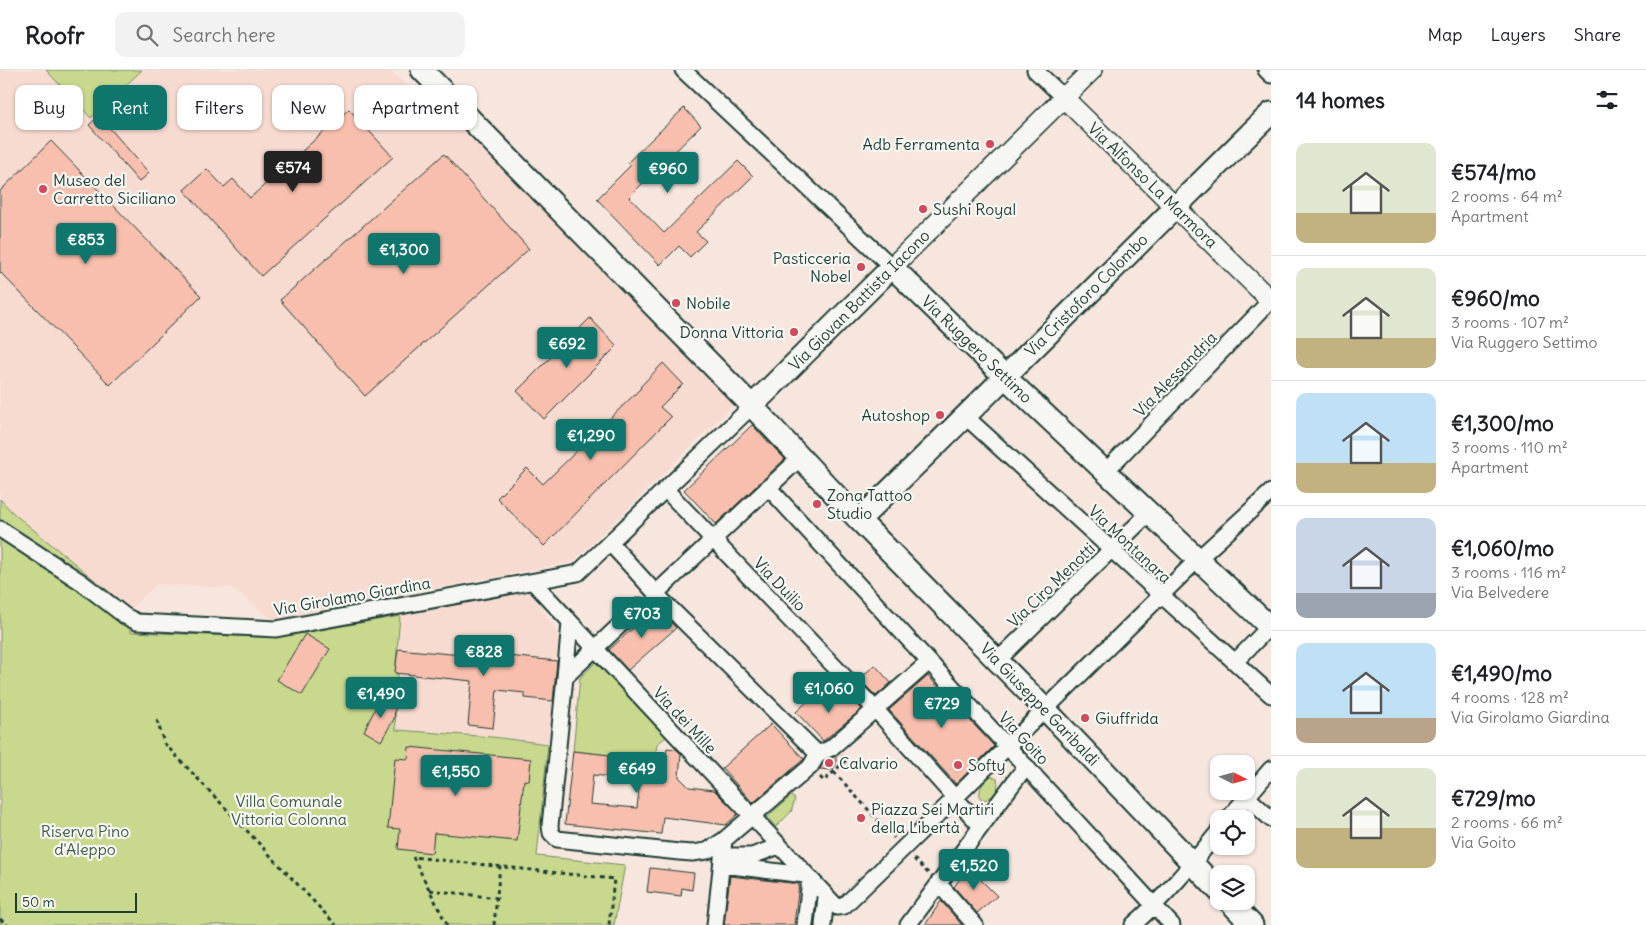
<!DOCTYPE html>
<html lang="en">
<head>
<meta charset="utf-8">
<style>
  :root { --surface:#fff; --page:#f2f2f2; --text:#202124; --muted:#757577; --line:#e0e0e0; --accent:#0f766e }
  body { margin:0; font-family:Delius,sans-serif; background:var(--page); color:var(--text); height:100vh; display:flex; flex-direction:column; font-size:19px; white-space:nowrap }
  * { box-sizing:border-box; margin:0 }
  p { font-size:16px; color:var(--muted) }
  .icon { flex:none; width:28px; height:28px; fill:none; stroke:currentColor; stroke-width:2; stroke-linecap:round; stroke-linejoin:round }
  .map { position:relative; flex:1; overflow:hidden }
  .details { display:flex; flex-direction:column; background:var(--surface); width:375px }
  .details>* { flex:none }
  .guide { position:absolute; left:15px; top:15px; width:475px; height:45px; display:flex; gap:10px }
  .needle { width:32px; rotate:96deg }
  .fabs { position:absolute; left:1210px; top:685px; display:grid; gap:10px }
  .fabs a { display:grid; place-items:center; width:45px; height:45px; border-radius:10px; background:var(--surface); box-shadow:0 1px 4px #0004; font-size:25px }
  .scale { position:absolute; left:15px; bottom:12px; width:122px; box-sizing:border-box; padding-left:5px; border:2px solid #1f3d34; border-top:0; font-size:14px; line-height:18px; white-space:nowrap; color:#1f3d34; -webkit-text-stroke:4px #f6f6f2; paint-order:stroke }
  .price { position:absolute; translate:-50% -42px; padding:0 11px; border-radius:5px; background:var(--accent); color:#fff; font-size:16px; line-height:32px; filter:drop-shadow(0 1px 2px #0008) }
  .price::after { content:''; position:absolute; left:50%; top:30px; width:15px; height:11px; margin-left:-8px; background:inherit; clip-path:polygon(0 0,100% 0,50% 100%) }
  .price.active { background:#222; color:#fff }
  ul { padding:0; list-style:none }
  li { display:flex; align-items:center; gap:15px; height:125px; padding:0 25px }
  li+li { border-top:1px solid var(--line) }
  li span { display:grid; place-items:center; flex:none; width:140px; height:100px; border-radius:10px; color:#555 }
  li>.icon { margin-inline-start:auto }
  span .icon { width:60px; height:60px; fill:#fffc; stroke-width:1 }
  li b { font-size:21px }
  h2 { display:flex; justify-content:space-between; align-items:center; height:60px; padding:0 25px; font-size:21px }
  .tag { padding:0 18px; border-radius:10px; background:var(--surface); box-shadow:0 1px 4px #0004; font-size:18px; line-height:45px }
  .tag.active { background:var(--accent); color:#fff }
  header { display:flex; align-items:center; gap:30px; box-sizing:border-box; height:70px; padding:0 25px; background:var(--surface); border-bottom:1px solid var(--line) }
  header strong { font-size:24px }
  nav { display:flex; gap:28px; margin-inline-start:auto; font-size:18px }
  .search { width:350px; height:45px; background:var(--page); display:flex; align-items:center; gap:12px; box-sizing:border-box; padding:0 18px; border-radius:10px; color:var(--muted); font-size:19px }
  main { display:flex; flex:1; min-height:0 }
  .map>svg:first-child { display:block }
  .built { fill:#f7dad0 }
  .green { fill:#c8d98e; stroke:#748b61 }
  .building { fill:#f8bfae; stroke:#1f3d34; fill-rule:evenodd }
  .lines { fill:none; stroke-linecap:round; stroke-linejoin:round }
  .minor-casing { stroke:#1f3d34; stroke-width:19 }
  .tertiary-casing { stroke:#1f3d34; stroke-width:22 }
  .secondary-casing { stroke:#1f3d34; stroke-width:25 }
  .path { stroke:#1f3d34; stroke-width:3; stroke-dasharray:4 4; stroke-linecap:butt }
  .minor { stroke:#f6f6f2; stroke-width:15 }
  .tertiary { stroke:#f6f6f2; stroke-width:19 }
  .secondary { stroke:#f6f6f2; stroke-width:21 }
  .poi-dot { fill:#d1495b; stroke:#f6f6f2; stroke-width:2 }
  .labels { text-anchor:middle; stroke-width:4.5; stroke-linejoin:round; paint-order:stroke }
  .poi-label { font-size:16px; fill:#1f3d34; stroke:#f6f6f2; text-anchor:start }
  .street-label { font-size:16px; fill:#1f3d34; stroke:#f6f6f2 }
  .park-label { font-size:16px; fill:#415c46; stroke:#f6f6f2 }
</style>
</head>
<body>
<header>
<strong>Roofr</strong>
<div class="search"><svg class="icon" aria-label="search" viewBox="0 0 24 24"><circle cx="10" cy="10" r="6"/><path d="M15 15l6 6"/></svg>Search here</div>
<nav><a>Map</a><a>Layers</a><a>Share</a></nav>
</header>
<main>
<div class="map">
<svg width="1271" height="855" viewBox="0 0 1271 855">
  <rect width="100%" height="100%" fill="#f7e6de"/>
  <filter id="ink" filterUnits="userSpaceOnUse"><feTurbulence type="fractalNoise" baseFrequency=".02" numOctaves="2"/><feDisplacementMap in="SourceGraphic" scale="10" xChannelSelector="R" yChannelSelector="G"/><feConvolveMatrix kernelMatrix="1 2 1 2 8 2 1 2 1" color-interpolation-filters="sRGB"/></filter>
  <g filter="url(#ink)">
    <path class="built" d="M0,0h390l26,26 9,-9 190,198 120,118 -162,159 -301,57 -40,-31 -75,-4 -27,25 -117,-96 -13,-14z
      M531,522l28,44 -11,108 -56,-7 -97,-7v-57l5,-57z"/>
    <path class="green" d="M46,0h96l-51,48z
      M0,429l13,14 117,96v23l131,5 34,-3 105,-18 -5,57 3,1 -3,37 1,19 96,7 56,7 -11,112 88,9 -11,60h-614z
      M596,592l70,75 -9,7 -2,16 -82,-9 7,-73z
      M991,706l6,3c3,9 -3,19 -13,21l-4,-2c-2,-10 4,-17 11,-22z
      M791,726l4,3 -4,13 -15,15 -9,-10z"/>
    <path class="building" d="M684,38l17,18 -72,71 35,36 74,-72 15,15 -57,56 10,9 -16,16 -11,-11 -19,19 -63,-66 34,-34 -3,-3z
      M349,39l44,48 -132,119 -77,-86 23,-21 17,18 9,-8 17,19z
      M99,46l50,57 -10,9 -50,-57z
      M51,71l150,155 -91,89 -110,-113v-81z
      M444,84l85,95 -164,147 -85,-96z
      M590,248l27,28 -73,73 -27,-28z
      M663,293l20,21 -23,23 11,10 -127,129 -47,-48 30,-30 16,16 98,-96 -1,-1z
      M752,355l33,34 -69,65 -32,-34z
      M656,537l20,21 -48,42 -19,-20z
      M305,564l25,15 -28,46 -25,-15z
      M483,578l26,3 -1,5 49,5 -4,40 -28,-3v-5l-28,-3 -4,38 -25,-3 4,-44 -77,-8 3,-24 84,8z
      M875,595l16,18 -15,13 -17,-17z
      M928,606l66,70 -38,38 -67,-74z
      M842,618l20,21 -39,32 -27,-29 18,-17 11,11z
      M381,627l14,9v4l-1,9 -13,22 -17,-10z
      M771,654l33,35 -51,44 -31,-35z
      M409,677l122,12 -2,22 -5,-1 -7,61 -83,-8 -2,20 -34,-4 2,-20 -12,-1 7,-70 13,1z
      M667,678l9,1 5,5 -2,23 10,10 25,3 24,24 -12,11 -63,-8 -2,17 -96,-10 8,-73 92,10zM593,705l47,5 -3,28 -47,-4z
      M836,686v8l-3,5 -3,1 -10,-1 4,-8z
      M968,797l29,29 -20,17 -23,-26z
      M650,798l44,5 -2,17 -10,-2 -1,8 -34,-4z
      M730,806l69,8 -5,41h-70z
      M941,831l1,1 20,23h-37z"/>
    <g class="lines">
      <defs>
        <path id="minor" d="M683,0l209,197
          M1035,0l29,28
          M1266,0l5,5
          M966,347l305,278
          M1105,402l166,-172
          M768,417l404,438
          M665,419l211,221 79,88 243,-239 73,-67
          M0,459l81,53 44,34 12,6 139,7 302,-56 174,-167
          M610,473l52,57 156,154
          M533,512l304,325 7,-1 111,-108 25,27
          M656,523l144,-135
          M640,536l-75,71 -15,149 1,7 6,6 122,13 13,1 15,-2 17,-11 86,-73 8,-13 13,-6 98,-86
          M998,590l151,-147
          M1235,592l36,-37
          M565,607l5,-54
          M1246,726l25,23
          M1228,749l43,-50
          M722,786h30l27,-10
          M722,795l83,10
          M938,813l37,42
          M715,855l9,-85
          M805,855l5,-46
          M823,855l3,-28
          M908,855l118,-159
          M1133,855c32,-28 59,-61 86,-94"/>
        <path id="tertiary" d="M1064,28l207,203
          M892,197l200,-197"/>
        <path id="secondary" d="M422,0l330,336 107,114 186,189 174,182
          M752,336l140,-139 113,110 266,251
          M859,450c139,-134 274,-272 412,-407
          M1229,831l23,24"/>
      </defs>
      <use href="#minor" class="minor-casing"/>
      <use href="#tertiary" class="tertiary-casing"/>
      <use href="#secondary" class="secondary-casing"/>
      <path class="path" d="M157,650l7,23 172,182
        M834,702l60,66
        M820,707l4,4 22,-21 -4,-4
        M914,789l15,15
        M430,820l67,8
        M0,849l7,6
        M447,855l-34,-68 201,22 -5,46
        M494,855l6,-59"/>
      <use href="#minor" class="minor"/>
      <use href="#tertiary" class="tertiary"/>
      <use href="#secondary" class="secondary"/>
    </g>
  </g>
  <g class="poi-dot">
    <circle cx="990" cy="74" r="5"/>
    <circle cx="43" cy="119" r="5"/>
    <circle cx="923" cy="139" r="5"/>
    <circle cx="861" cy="197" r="5"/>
    <circle cx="676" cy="233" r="5"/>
    <circle cx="794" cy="262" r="5"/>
    <circle cx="940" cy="345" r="5"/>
    <circle cx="817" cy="434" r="5"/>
    <circle cx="1085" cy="648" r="5"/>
    <circle cx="829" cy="693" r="5"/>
    <circle cx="958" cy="695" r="5"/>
    <circle cx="861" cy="748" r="5"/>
  </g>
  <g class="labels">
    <g class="poi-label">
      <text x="980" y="80" text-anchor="end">Adb Ferramenta</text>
      <text x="53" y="116">Museo del<tspan x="53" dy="18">Carretto Siciliano</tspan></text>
      <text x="933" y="145">Sushi Royal</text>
      <text x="851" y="194" text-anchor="end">Pasticceria<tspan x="851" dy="18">Nobel</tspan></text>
      <text x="686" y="239">Nobile</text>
      <text x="784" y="268" text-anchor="end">Donna Vittoria</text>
      <text x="930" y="351" text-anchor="end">Autoshop</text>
      <text x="827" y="431">Zona Tattoo<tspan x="827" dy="18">Studio</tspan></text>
      <text x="1095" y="654">Giuffrida</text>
      <text x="839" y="699">Calvario</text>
      <text x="968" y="701">Softy</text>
      <text x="871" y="745">Piazza Sei Martiri<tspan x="871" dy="18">della Libertà</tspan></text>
    </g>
    <g class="street-label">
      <text transform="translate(1153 115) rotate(44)" y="6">Via Alfonso La Marmora</text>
      <text transform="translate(1086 225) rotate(-45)" y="6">Via Cristoforo Colombo</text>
      <text transform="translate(859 230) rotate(-45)" y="6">Via Giovan Battista Iacono</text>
      <text transform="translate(977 279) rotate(44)" y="6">Via Ruggero Settimo</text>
      <text transform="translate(1175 304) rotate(-46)" y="6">Via Alessandria</text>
      <text transform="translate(1130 474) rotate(43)" y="6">Via Montanara</text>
      <text transform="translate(780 514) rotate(46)" y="6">Via Duilio</text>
      <text transform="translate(1051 515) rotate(-44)" y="6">Via Ciro Menotti</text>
      <text transform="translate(352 526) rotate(-10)" y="6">Via Girolamo Giardina</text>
      <text transform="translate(1040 634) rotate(46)" y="6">Via Giuseppe Garibaldi</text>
      <text transform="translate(685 650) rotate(47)" y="6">Via dei Mille</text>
      <text transform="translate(1024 668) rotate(47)" y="6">Via Goito</text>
    </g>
    <g class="park-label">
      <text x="289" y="737">Villa Comunale<tspan x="289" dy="18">Vittoria Colonna</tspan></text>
      <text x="85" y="767">Riserva Pino<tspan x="85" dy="18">d'Aleppo</tspan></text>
    </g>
  </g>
</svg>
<div class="fabs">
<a><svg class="needle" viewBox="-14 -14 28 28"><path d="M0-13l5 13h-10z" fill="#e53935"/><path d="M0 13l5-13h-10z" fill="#757577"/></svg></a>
<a><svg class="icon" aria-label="locate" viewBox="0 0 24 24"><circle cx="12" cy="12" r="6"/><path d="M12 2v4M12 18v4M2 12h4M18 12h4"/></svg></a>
<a><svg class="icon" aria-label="layers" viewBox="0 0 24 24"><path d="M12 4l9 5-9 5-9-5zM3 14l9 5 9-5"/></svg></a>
</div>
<div class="scale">50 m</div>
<b class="price active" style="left:293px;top:123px">€574</b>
<b class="price" style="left:668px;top:124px">€960</b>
<b class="price" style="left:86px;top:195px">€853</b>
<b class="price" style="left:404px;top:205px">€1,300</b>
<b class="price" style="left:567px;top:299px">€692</b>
<b class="price" style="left:591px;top:391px">€1,290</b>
<b class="price" style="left:642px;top:569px">€703</b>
<b class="price" style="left:484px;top:607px">€828</b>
<b class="price" style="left:829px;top:644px">€1,060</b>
<b class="price" style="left:381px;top:649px">€1,490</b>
<b class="price" style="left:942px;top:659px">€729</b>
<b class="price" style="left:637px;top:724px">€649</b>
<b class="price" style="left:456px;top:727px">€1,550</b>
<b class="price" style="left:974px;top:821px">€1,520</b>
<div class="guide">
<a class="tag">Buy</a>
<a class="tag active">Rent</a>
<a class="tag">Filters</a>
<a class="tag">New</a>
<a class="tag">Apartment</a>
</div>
</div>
<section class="details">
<h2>14 homes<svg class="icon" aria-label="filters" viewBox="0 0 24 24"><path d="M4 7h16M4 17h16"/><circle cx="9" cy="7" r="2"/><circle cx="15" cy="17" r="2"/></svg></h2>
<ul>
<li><span style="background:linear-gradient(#dfe7d0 70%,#c2b280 0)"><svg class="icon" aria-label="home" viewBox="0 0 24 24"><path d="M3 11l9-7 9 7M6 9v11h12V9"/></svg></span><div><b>€574/mo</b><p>2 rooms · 64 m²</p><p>Apartment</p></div></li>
<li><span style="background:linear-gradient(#dfe7d0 70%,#c2b280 0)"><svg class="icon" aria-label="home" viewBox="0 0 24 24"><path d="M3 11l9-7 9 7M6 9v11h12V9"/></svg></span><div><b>€960/mo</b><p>3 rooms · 107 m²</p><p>Via Ruggero Settimo</p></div></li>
<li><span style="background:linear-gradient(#bfe0f5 70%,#c2b280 0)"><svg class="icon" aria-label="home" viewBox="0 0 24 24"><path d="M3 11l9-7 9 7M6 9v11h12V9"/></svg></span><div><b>€1,300/mo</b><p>3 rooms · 110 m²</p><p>Apartment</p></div></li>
<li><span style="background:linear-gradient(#c9d6e8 75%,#9aa5b1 0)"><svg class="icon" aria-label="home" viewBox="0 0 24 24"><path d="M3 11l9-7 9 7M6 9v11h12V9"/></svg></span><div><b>€1,060/mo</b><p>3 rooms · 116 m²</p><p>Via Belvedere</p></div></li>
<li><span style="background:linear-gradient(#bfe0f5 75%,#b9a48a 0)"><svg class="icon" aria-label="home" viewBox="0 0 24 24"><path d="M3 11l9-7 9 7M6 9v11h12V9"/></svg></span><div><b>€1,490/mo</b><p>4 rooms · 128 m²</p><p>Via Girolamo Giardina</p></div></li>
<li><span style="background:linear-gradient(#dfe7d0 60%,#c2b280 0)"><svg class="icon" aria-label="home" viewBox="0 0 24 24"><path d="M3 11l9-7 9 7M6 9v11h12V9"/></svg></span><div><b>€729/mo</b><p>2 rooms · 66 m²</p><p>Via Goito</p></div></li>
</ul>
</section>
</main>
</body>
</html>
